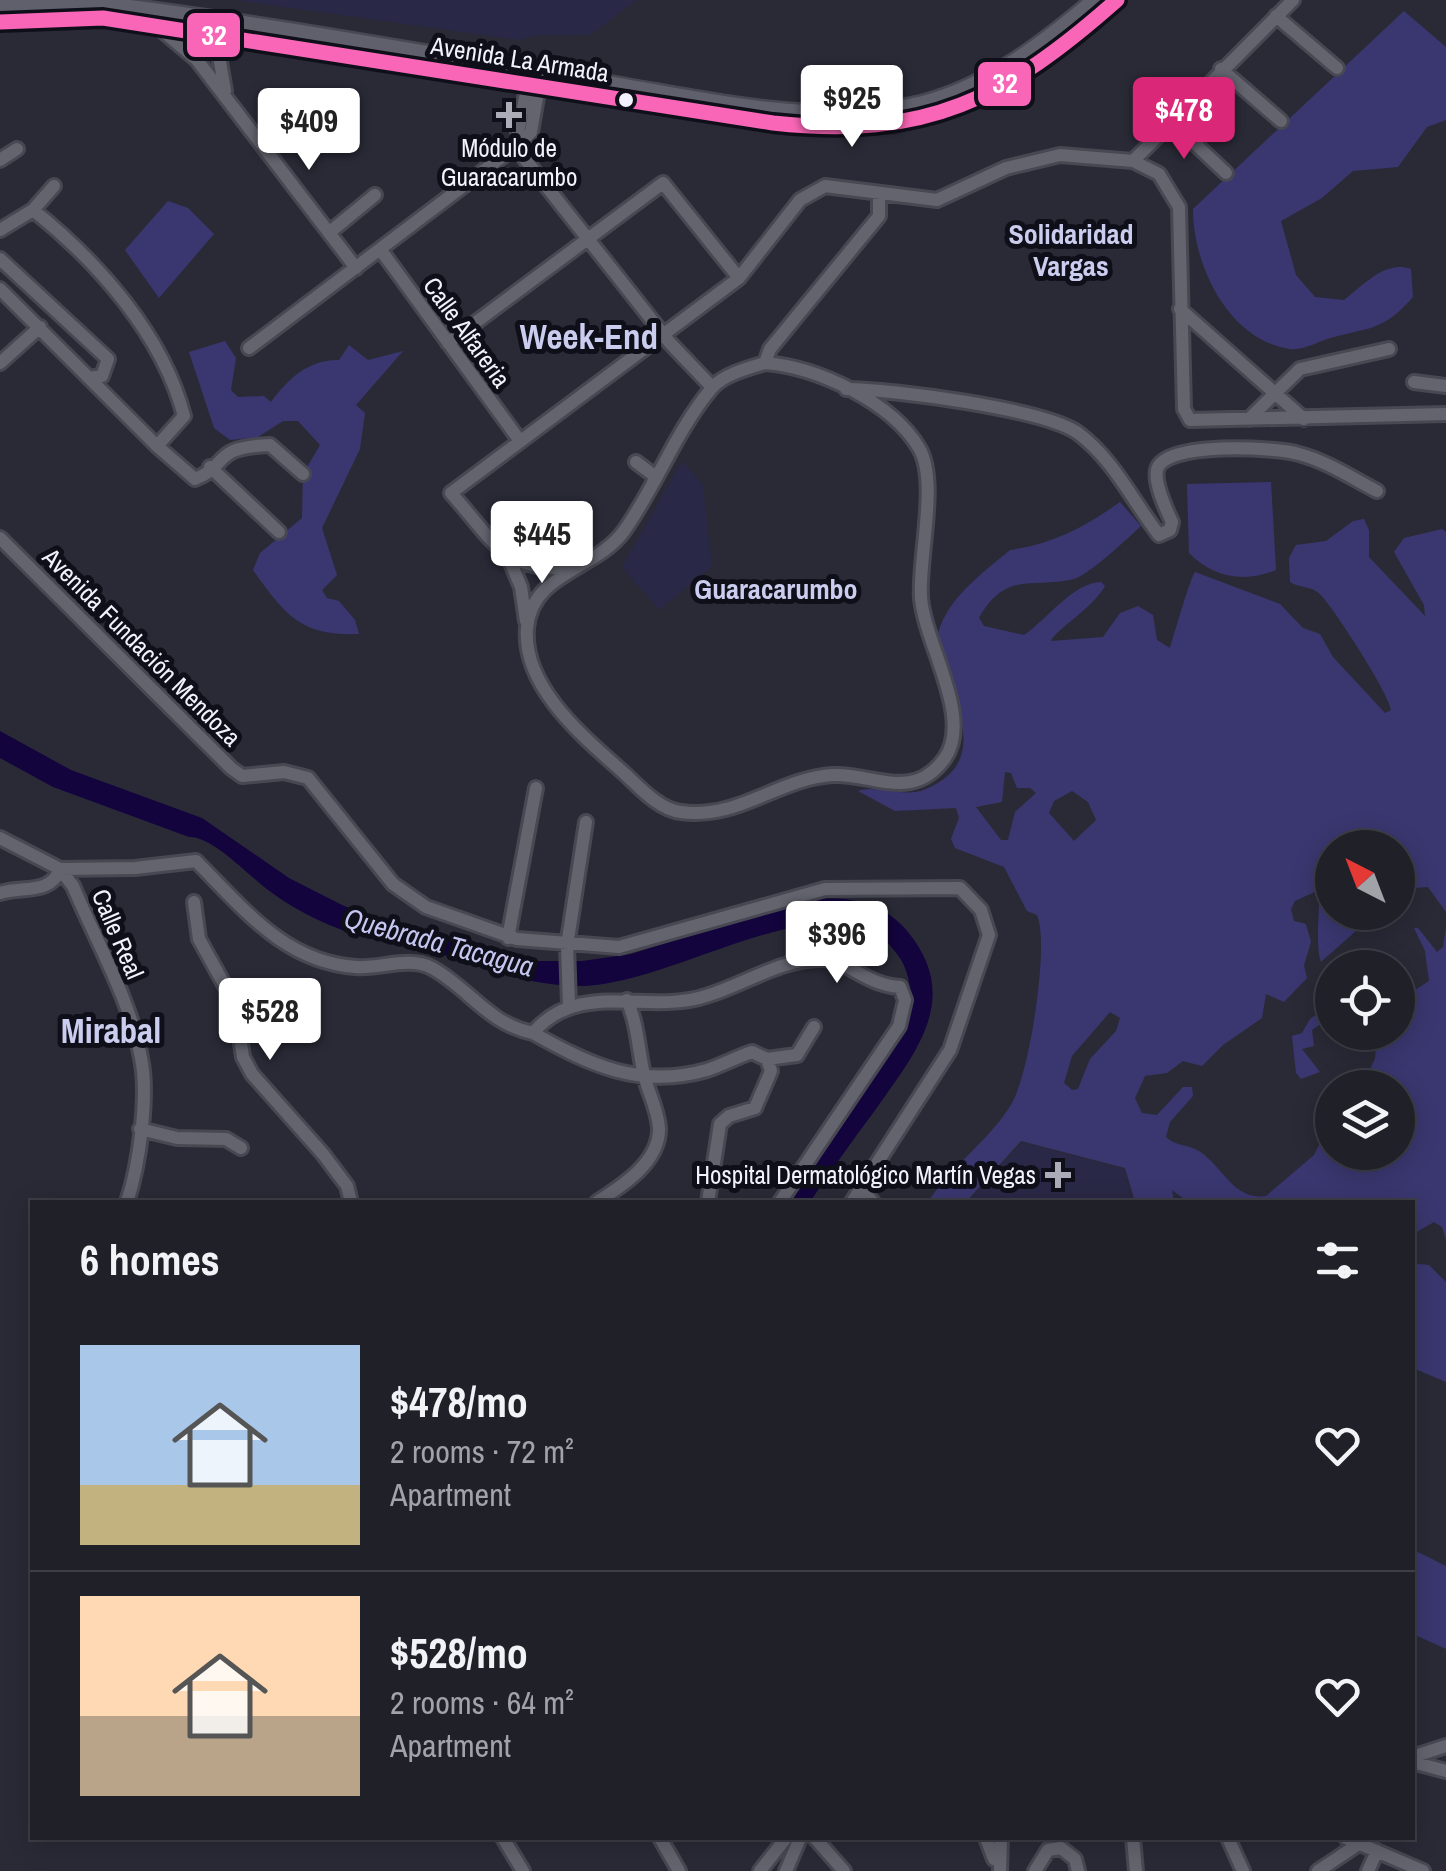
<!DOCTYPE html>
<html lang="en">
<head>
<meta charset="utf-8">
<style>
  :root { --surface:#202029; --page:#2d2d35; --text:#f1f3f6; --muted:#a2a3a8; --line:#3d3e46; --accent:#db2777 }
  body { margin:0; font-family:"Archivo Narrow",sans-serif; background:var(--page); color:var(--text); height:100vh; display:flex; flex-direction:column; font-size:38px; white-space:nowrap }
  * { box-sizing:border-box; margin:0 }
  p { font-size:32px; color:var(--muted) }
  .icon { flex:none; width:55px; height:55px; fill:none; stroke:currentColor; stroke-width:2; stroke-linecap:round; stroke-linejoin:round }
  .map { position:relative; flex:1; overflow:hidden }
  .drawer { position:absolute; left:30px; top:1200px; width:1385px; height:640px; display:flex; flex-direction:column; background:var(--surface); border-radius:0px; box-shadow:0 5px 25px #0003,0 0 0 2px var(--line) }
  .drawer>* { flex:none }
  .needle { width:65px; rotate:318deg }
  .tools { position:absolute; left:1315px; top:830px; display:grid; gap:20px }
  .tools a { display:grid; place-items:center; width:100px; height:100px; border-radius:50%; background:var(--surface); box-shadow:0 5px 25px #0003,0 0 0 2px var(--line); font-size:50px }
  .price { position:absolute; translate:-50% -85px; padding:0 22px; border-radius:10px; background:#fff; color:#222; font-size:32px; line-height:65px; filter:drop-shadow(0 2px 5px #0008) }
  .price::after { content:''; position:absolute; left:50%; top:60px; width:30px; height:22px; margin-left:-15px; background:inherit; clip-path:polygon(0 0,100% 0,50% 100%) }
  .price.on { background:var(--accent); color:#fff }
  ul { padding:0; list-style:none }
  li { display:flex; align-items:center; gap:30px; height:250px; padding:0 50px }
  li+li { border-top:2px solid var(--line) }
  li span { display:grid; place-items:center; flex:none; width:280px; height:200px; border-radius:0px; color:#555 }
  li>.icon { margin-inline-start:auto }
  span .icon { width:120px; height:120px; fill:#fffc; stroke-width:1 }
  li b { font-size:42px }
  h2 { display:flex; justify-content:space-between; align-items:center; height:120px; padding:0 50px; font-size:42px }
  .map>svg:first-child { display:block }
  .built { fill:#292846 }
  .green { fill:#3a3770; fill-rule:evenodd }
  .water { fill:#13043e }
  .lines { fill:none; stroke-linecap:round; stroke-linejoin:round }
  .minor-casing { stroke:#484853; stroke-width:18 }
  .major-casing { stroke:#484853; stroke-width:20 }
  .minor { stroke:#64646f; stroke-width:12 }
  .major { stroke:#60606d; stroke-width:15 }
  .bus-1-casing { stroke:#0f0f1a; stroke-width:22 }
  .bus-1 { stroke:#fa66b7; stroke-width:15 }
  .bus-dot { fill:#f2f2fd; stroke:#0f0f1a; stroke-width:4 }
  .poi-dot { fill:#acacb8; stroke:#0f0f1a; stroke-width:4 }
  .labels { text-anchor:middle; stroke-width:10; stroke-linejoin:round; paint-order:stroke }
  .street-label { font-size:25px; fill:#f2f2fd; stroke:#0f0f1a }
  .poi-label { font-size:25px; fill:#f2f2fd; stroke:#0f0f1a }
  .neighbourhood-label { font-size:28px; font-weight:bold; fill:#cbcdee; stroke:#0f0f1a }
  .water-label { font-size:28px; font-style:italic; fill:#c5c7f0; stroke:#0f0f1a }
  .district-label { font-size:35px; font-weight:bold; fill:#cbcdee; stroke:#0f0f1a }
  .line-badge { stroke:#0f0f1a; stroke-width:4 }
  .badge-label { font-size:28px; text-anchor:middle; font-weight:bold; fill:#fff }
</style>
</head>
<body>
<div class="map">
<svg width="1446" height="1871" viewBox="0 0 1446 1871">
  <rect width="100%" height="100%" fill="#2a2a37"/>
  <path class="built" d="M235,0h402l-47,35h-51l-20,5z
    M682,461l21,24 9,82 -53,43 -37,-43z
    M1022,1142l102,27 9,33h-165z"/>
  <path class="green" d="M1404,11l42,36v73l-19,7 -29,40 -45,4 -31,27 -41,23 15,54 19,22 29,3c20,-15 41,-40 67,-31l2,28c-28,32 -40,30 -79,40 -13,3 -31,14 -44,12 -62,-9 -97,-84 -97,-140z
    M168,201l20,7 26,26 -55,64 -34,-48z
    M225,341l11,17 -5,32 7,7 26,-1 7,6c17,-23 38,-43 68,-42l10,-15 19,15 35,-9 -47,54 9,8 -5,36 -38,79 15,47 -15,15 5,8 12,3 16,19 4,14c-60,2 -74,-20 -106,-64l7,-17 42,-35 1,-44 17,-29 -22,-24h-15l-25,16 -28,3 -16,-12 -25,-76z
    M1271,482l5,88c-31,13 -62,8 -87,-17l-2,-69z
    M1120,502l21,24c-13,12 -51,48 -67,53 -41,10 -68,-9 -95,39l5,8 40,9c23,-15 48,-52 77,-53l4,4c-12,22 -51,45 -54,55l52,-4 17,-24 18,-7 15,9 4,25 13,8c4,-13 21,-72 25,-76l85,32 23,24 17,6 13,23 52,56 6,-3c-2,-17 -58,-103 -71,-116 -8,-8 -21,-6 -30,-12l-1,-24 7,-13 30,-4 27,-20 11,-2 5,11v27l56,59 -1,-11 -30,-53 10,-14 38,-9 4,3v380l-18,-25 -13,1 -17,17v-57h-66v64l56,1 -31,17 -36,32c-6,-15 -1,-56 -2,-72l-24,11 -4,8 3,12 12,3 5,18 -7,23 3,13 -23,24 -18,-8 -4,24 -39,27 -21,21 -19,-5 -16,12 -22,3 -10,22 7,15 15,2 26,-28h9l1,9 -23,26 -4,15c10,9 18,7 29,12 27,13 36,52 71,47l48,-41 16,-33 2,30h66v-64l-37,-1 14,-28 2,-26 21,-1v-57l17,15 14,-9 -4,-30 -11,-23h4l19,24 6,-5 3,-19v312l-4,-13 -8,-5 -21,12 -1,-32h-224l-16,-12 2,12h-39l-10,-34 -104,-27 -55,61h-38c23,-36 63,-63 84,-99 17,-29 38,-158 25,-188l-10,-4 -23,-44 -49,-19 -4,-9 8,-21 -3,-10 -61,3 -37,-20c21,-7 46,8 68,-2 83,-35 1,-119 13,-159 11,-34 46,-59 71,-80 43,-6 75,-23 110,-48zM1005,772l6,1 6,15h13l6,5 -21,19 -7,28h-7l-25,-33 26,-5zM1072,791l16,11 8,18 -22,21 -25,-28 5,-12zM1110,1012l10,6 -4,13 -26,28 -12,30 -6,1 -8,-7 8,-27z
    M1332,1004v12l-20,14 2,16 -12,3 18,23 -19,7 -5,-6 -4,-37 10,-3 8,-14z
    M1418,1264l11,1 17,17v100l-33,-14v-99z
    M1412,1549l34,17v83l-33,-15z"/>
  <path class="water" d="M0,731l71,39 131,48 87,60 53,27 46,18 108,25 32,13h54l49,-7 173,-54c39,-4 77,-1 104,32 54,66 8,120 -32,177 -23,31 -45,61 -66,93h-28l125,-183c6,-22 4,-47 -10,-65 -8,-10 -16,-20 -28,-26 -70,-29 -202,55 -285,58 -66,1 -121,-28 -183,-44 -12,-3 -25,-2 -37,-5 -30,-8 -64,-24 -89,-42 -23,-15 -61,-59 -86,-58l-136,-50 -53,-29z"/>
  <g class="lines">
    <defs>
      <path id="minor" d="M1276,16l61,52
        M158,27l39,33 159,208
        M1221,69l60,52
        M529,79l-11,53 3,22 149,189 42,44
        M225,91l-6,-35 23,-14
        M1171,121l55,52
        M0,160l17,-11
        M1133,161l160,-161
        M33,210l21,-24
        M0,230l33,-20c64,51 130,125 151,206l-27,30 -157,-157
        M330,232l45,-37
        M380,249l140,192
        M0,259l108,100 -6,17 -12,2
        M1180,309l124,110
        M448,343l215,-160 76,95 61,-78 25,-14 112,14 69,-32 54,-13 73,6 26,13 20,33 5,202 6,11 256,-6
        M249,348l270,-204 12,-12 9,-52
        M0,363l40,-36
        M765,363c52,4 127,39 154,85 20,33 -1,111 2,150 4,47 52,119 24,160 -32,45 -72,15 -112,17 -54,3 -95,45 -152,37 -21,-2 -41,-24 -56,-38 -39,-35 -103,-86 -98,-146 5,-56 69,-58 97,-97 32,-45 52,-100 87,-142 11,-14 37,-21 54,-26z
        M765,363l5,-14 109,-133v-23
        M1414,382l32,4
        M846,389c45,0 198,20 232,44 36,27 54,67 81,102l11,-5 2,-8c-6,-13 -18,-38 -15,-52 6,-29 119,-23 142,-16 27,7 53,24 78,37
        M1249,419l51,-50 89,-20
        M157,446l38,33c35,-14 16,-32 75,-34l33,29
        M636,462l20,15 -3,5
        M210,467l69,65
        M0,538l231,230 11,8 42,-4 24,6 85,106 33,23 91,32 102,8 206,-58 135,-1 21,22 8,25 -39,115 -98,152
        M508,556l13,31 5,34
        M573,568c-70,4 -79,-27 -122,-75l288,-215
        M0,838l60,31 13,17c23,55 57,113 68,172 8,38 -2,108 -14,144
        M0,893c22,-7 51,2 60,-24l75,-1 61,-7c47,47 88,101 160,106 24,2 53,-11 76,1 37,20 56,56 101,65 45,-54 115,-18 173,-37 40,-12 74,-37 116,-37 25,0 43,26 78,28l5,13 -6,26 -119,176
        M194,902l5,37 36,65 8,53 9,17 71,80 24,32 4,16
        M508,938l28,-150
        M569,1005l-2,-59 19,-124
        M533,1033c57,32 107,56 174,37 15,-5 30,-13 45,-18l15,7 30,-4 17,-28
        M140,1129l37,9 49,1 15,9
        M860,1188l13,14
        M597,1202c25,-16 63,-40 62,-74 -1,-18 -11,-36 -15,-53 -6,-26 -6,-50 -17,-75
        M708,1202l12,-78 9,-8 26,-8 16,-37 -4,-12
        M1412,1757l34,-11
        M1412,1762l34,9
        M503,1838l20,33
        M660,1838l19,33
        M815,1838l29,33
        M986,1838l8,21
        M1133,1838l3,33
        M1228,1838l15,33
        M1346,1838l77,33
        M760,1871l26,-33
        M786,1871l14,-33
        M1000,1871l1,-33
        M1035,1871l13,-21 13,-2 14,11 3,12
        M1318,1871l39,-26
        M1368,1871l9,-20"/>
      <path id="major" d="M0,6l51,-4 67,4c160,20 319,50 479,76 103,16 220,47 324,22 67,-17 123,-61 174,-104
        M0,22l103,-4 670,105c153,17 232,-24 344,-123"/>
    </defs>
    <use href="#minor" class="minor-casing"/>
    <use href="#major" class="major-casing"/>
    <use href="#minor" class="minor"/>
    <use href="#major" class="major"/>
    <defs>
      <path id="bus-1" d="M0,22l103,-4 670,105c153,17 232,-24 344,-123"/>
    </defs>
    <use href="#bus-1" class="bus-1-casing"/>
    <use href="#bus-1" class="bus-1"/>
  </g>
  <circle class="bus-dot" cx="626" cy="100" r="9"/>
  <g class="poi-dot">
    <path d="M504 100h10v10h10v10h-10v10h-10v-10h-10v-10h10z"/>
    <path d="M1053 1160h10v10h10v10h-10v10h-10v-10h-10v-10h10z"/>
  </g>
  <g class="labels">
    <g class="street-label">
      <text transform="translate(520 59) rotate(9)" y="9">Avenida La Armada</text>
      <text transform="translate(467 332) rotate(54)" y="9">Calle Alfareria</text>
      <text transform="translate(142 647) rotate(45)" y="9">Avenida Fundación Mendoza</text>
      <text transform="translate(118 934) rotate(67)" y="9">Calle Real</text>
    </g>
    <g class="poi-label">
      <text x="509" y="157">Módulo de<tspan x="509" dy="29">Guaracarumbo</tspan></text>
      <text x="1036" y="1184" text-anchor="end">Hospital Dermatológico Martín Vegas</text>
    </g>
    <g class="neighbourhood-label">
      <text x="1071" y="244">Solidaridad<tspan x="1071" dy="32">Vargas</tspan></text>
      <text x="776" y="599">Guaracarumbo</text>
    </g>
    <g class="water-label">
      <text transform="translate(439 942) rotate(15)" y="10">Quebrada Tacagua</text>
    </g>
    <g class="district-label">
      <text x="589" y="349">Week-End</text>
      <text x="111" y="1043">Mirabal</text>
    </g>
  </g>
  <g class="line-badge">
    <rect x="185" y="11" width="57" height="48" rx="10" fill="#fa66b7"/>
    <rect x="976" y="60" width="57" height="48" rx="10" fill="#fa66b7"/>
  </g>
  <g class="badge-label">
    <text x="214" y="45">32</text>
    <text x="1005" y="93">32</text>
  </g>
</svg>
<div class="tools">
<a><svg class="needle" viewBox="-14 -14 28 28"><path d="M0-13l5 13h-10z" fill="#e53935"/><path d="M0 13l5-13h-10z" fill="#a2a3a8"/></svg></a>
<a><svg class="icon" aria-label="locate" viewBox="0 0 24 24"><circle cx="12" cy="12" r="6"/><path d="M12 2v4M12 18v4M2 12h4M18 12h4"/></svg></a>
<a><svg class="icon" aria-label="layers" viewBox="0 0 24 24"><path d="M12 4l9 5-9 5-9-5zM3 14l9 5 9-5"/></svg></a>
</div>
<b class="price" style="left:852px;top:150px">$925</b>
<b class="price on" style="left:1184px;top:162px">$478</b>
<b class="price" style="left:309px;top:173px">$409</b>
<b class="price" style="left:542px;top:586px">$445</b>
<b class="price" style="left:837px;top:986px">$396</b>
<b class="price" style="left:270px;top:1063px">$528</b>
<section class="drawer">
<h2>6 homes<svg class="icon" aria-label="filters" viewBox="0 0 24 24"><path d="M4 7h16M4 17h16"/><circle cx="9" cy="7" r="2"/><circle cx="15" cy="17" r="2"/></svg></h2>
<ul>
<li><span style="background:linear-gradient(#a9c7e8 70%,#c2b280 0)"><svg class="icon" aria-label="home" viewBox="0 0 24 24"><path d="M3 11l9-7 9 7M6 9v11h12V9"/></svg></span><div><b>$478/mo</b><p>2 rooms · 72 m²</p><p>Apartment</p></div><svg class="icon" aria-label="heart" viewBox="0 0 24 24"><path d="M12 20l-8-8c-3-5 5-10 8-4 3-6 11-1 8 4z"/></svg></li>
<li><span style="background:linear-gradient(#ffd9b3 60%,#b9a48a 0)"><svg class="icon" aria-label="home" viewBox="0 0 24 24"><path d="M3 11l9-7 9 7M6 9v11h12V9"/></svg></span><div><b>$528/mo</b><p>2 rooms · 64 m²</p><p>Apartment</p></div><svg class="icon" aria-label="heart" viewBox="0 0 24 24"><path d="M12 20l-8-8c-3-5 5-10 8-4 3-6 11-1 8 4z"/></svg></li>
</ul>
</section>
</div>
</body>
</html>
